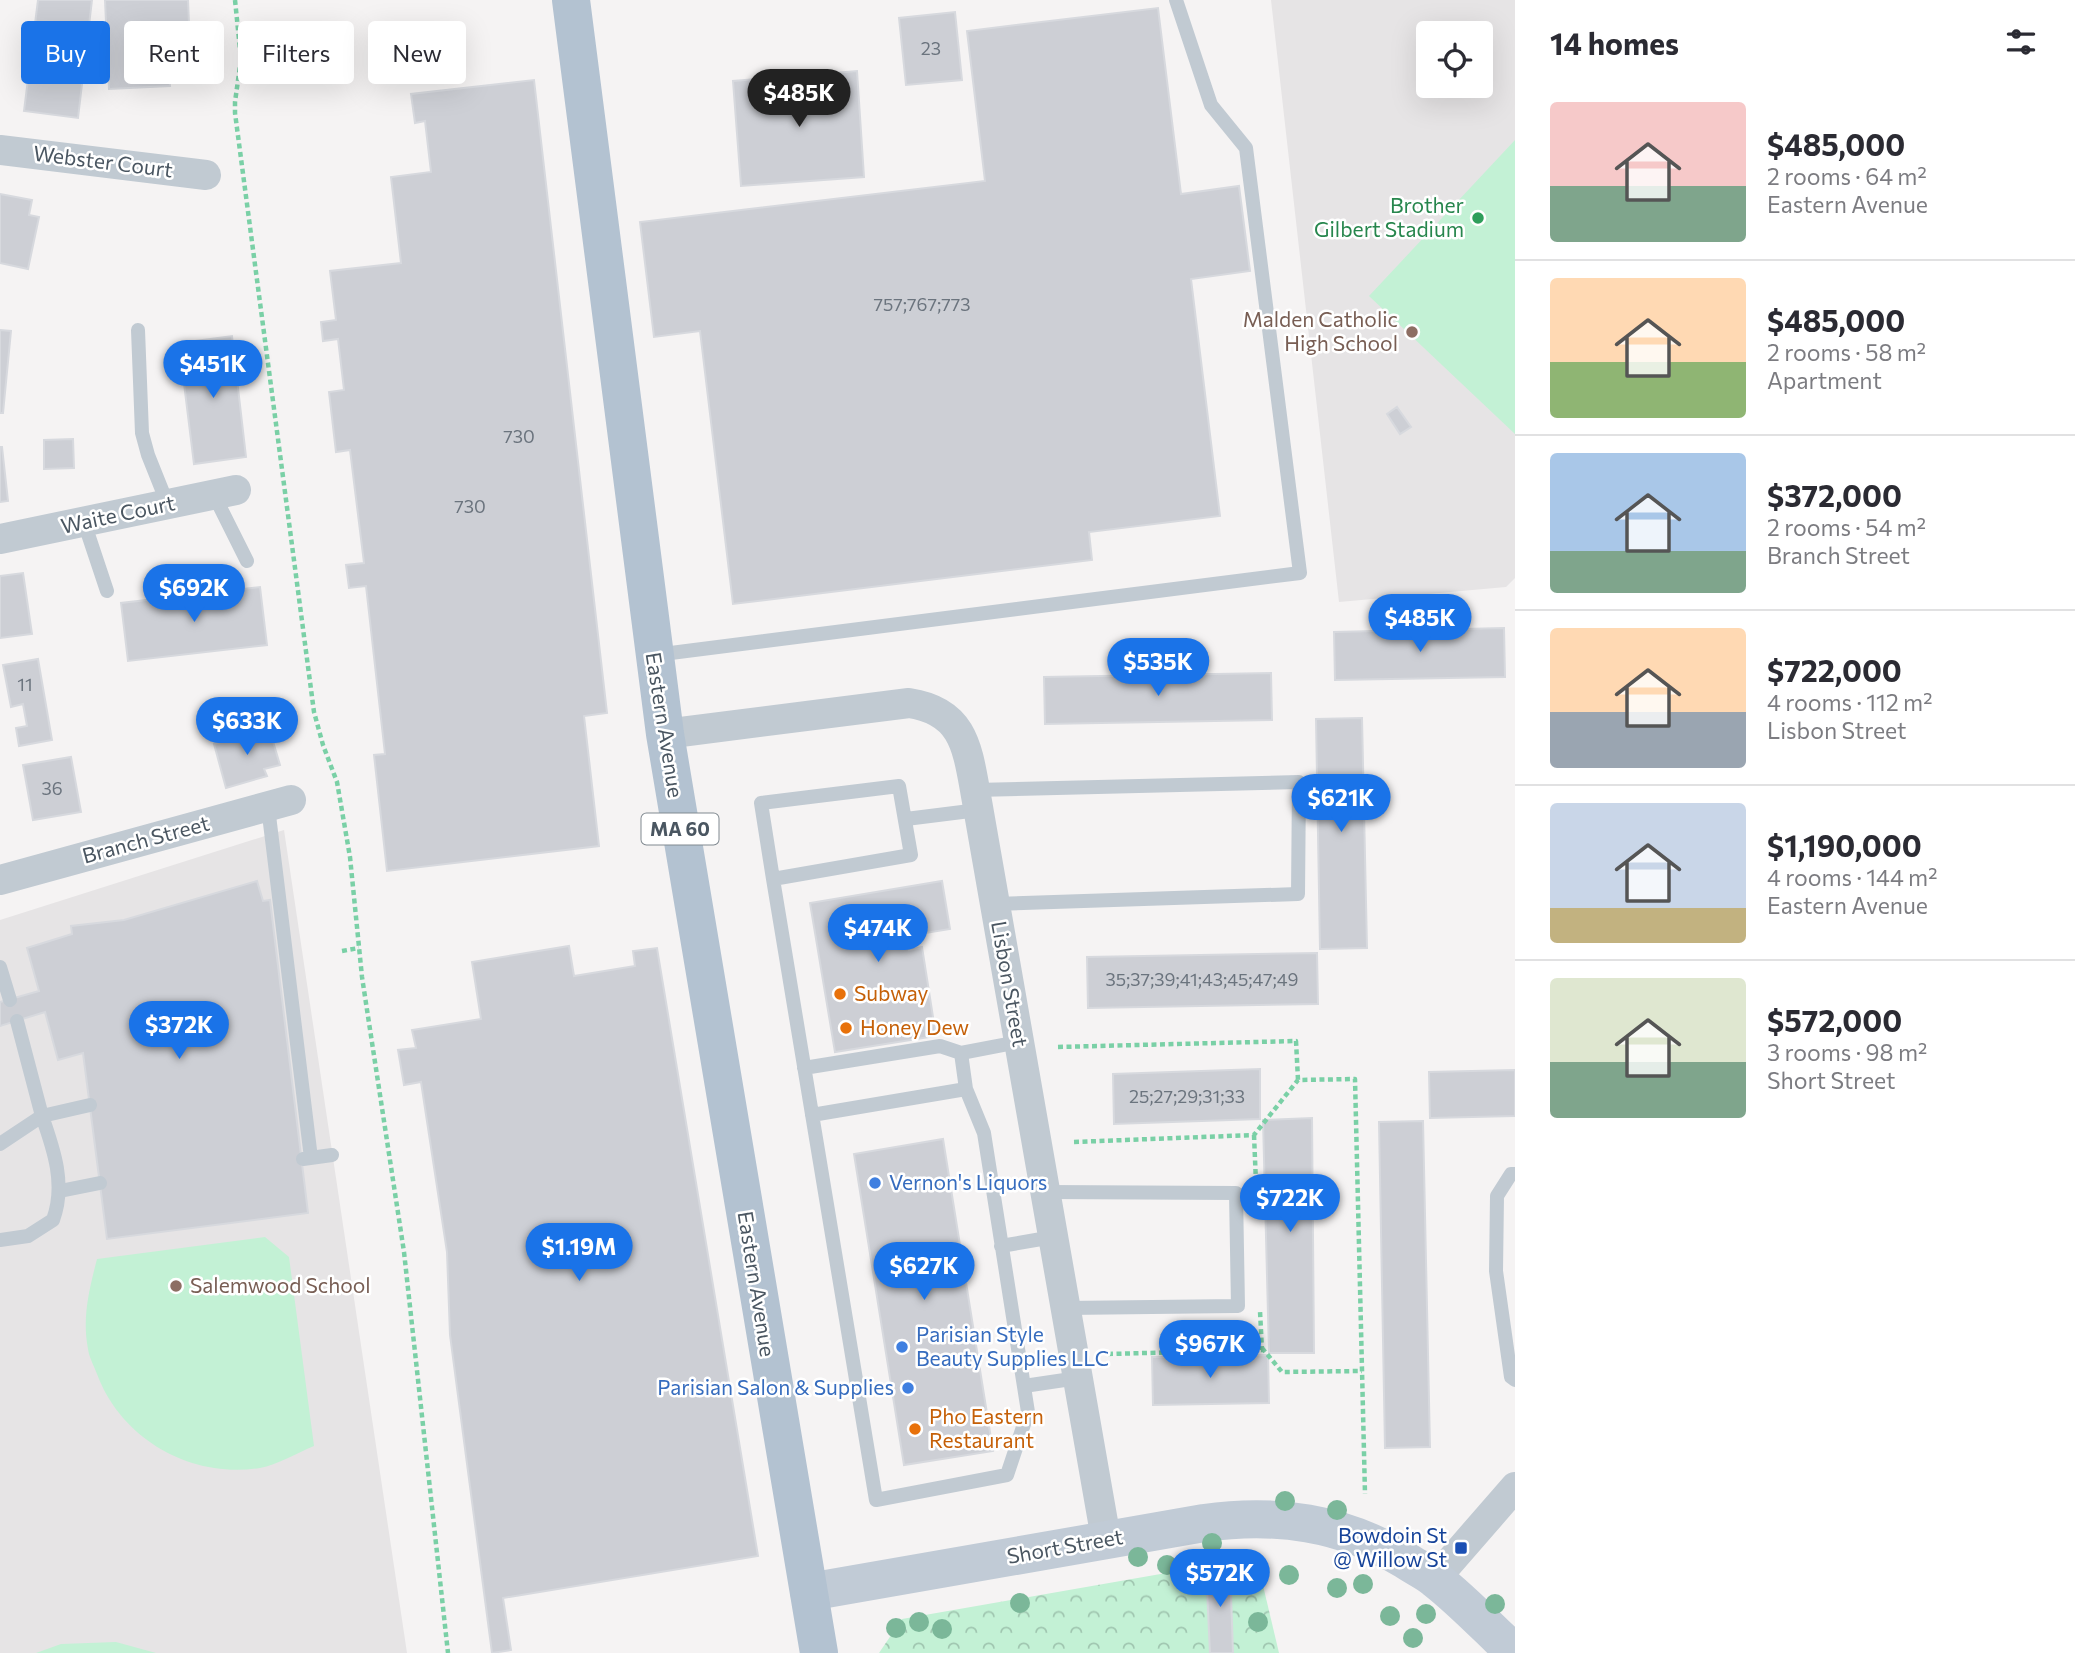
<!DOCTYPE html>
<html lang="en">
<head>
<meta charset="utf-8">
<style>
  :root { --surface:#fff; --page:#f7f7f7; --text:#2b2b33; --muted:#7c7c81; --line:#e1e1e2; --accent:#1a73e8 }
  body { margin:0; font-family:Commissioner,sans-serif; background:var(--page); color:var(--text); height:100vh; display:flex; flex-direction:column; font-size:26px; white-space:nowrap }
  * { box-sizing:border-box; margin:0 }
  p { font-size:23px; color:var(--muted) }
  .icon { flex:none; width:38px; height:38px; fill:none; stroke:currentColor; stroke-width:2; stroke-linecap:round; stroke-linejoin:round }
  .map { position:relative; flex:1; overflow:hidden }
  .details { display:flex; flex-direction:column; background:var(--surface); width:560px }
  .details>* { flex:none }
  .hud { position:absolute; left:21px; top:21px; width:665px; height:63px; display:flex; gap:14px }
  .fabs { position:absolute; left:1416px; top:21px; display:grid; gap:14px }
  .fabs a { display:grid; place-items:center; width:77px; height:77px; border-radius:7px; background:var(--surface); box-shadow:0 7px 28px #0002; font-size:35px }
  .price { position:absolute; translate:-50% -60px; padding:0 16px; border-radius:24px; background:var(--accent); color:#fff; font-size:23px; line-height:46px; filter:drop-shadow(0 2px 4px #0008) }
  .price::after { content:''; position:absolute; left:50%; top:42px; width:21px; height:16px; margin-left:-10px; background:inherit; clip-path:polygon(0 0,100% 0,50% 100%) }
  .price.selected { background:#222; color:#fff }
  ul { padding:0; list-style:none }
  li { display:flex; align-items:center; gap:21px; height:175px; padding:0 35px }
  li+li { border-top:2px solid var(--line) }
  li span { display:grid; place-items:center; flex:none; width:196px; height:140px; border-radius:7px; color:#555 }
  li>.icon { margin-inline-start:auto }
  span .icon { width:84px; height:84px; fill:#fffc; stroke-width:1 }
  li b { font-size:30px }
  h2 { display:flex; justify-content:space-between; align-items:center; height:84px; padding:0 35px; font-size:30px }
  .pill { padding:0 24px; border-radius:7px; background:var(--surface); box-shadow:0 7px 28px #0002; font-size:24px; line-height:63px }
  .pill.selected { background:var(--accent); color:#fff }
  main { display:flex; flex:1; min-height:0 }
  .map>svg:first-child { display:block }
  .education { fill:#e6e4e5; fill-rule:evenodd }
  .grass { fill:#c3f1d5 }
  .park { fill:url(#park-crowns) }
  .building { fill:#cdcfd5; stroke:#d7d9de; stroke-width:2 }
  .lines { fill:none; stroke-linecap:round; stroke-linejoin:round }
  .path { stroke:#7ad0a6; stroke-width:4.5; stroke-dasharray:5 3.5; stroke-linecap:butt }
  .service { stroke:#c1cad2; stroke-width:14 }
  .minor { stroke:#c1cad2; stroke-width:30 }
  .secondary { stroke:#c1cbd6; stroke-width:38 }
  .primary { stroke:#b3c2d1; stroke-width:38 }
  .tree { fill:#7bb799 }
  .leisure-dot { fill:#2e9e5b; stroke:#fff; stroke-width:2.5 }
  .education-dot { fill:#8d6e63; stroke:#fff; stroke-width:2.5 }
  .food-dot { fill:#e8710a; stroke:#fff; stroke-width:2.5 }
  .shop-dot { fill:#3f7fe0; stroke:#fff; stroke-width:2.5 }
  .transit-dot { fill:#1a4fb4; stroke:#fff; stroke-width:2.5 }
  .labels { text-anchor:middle; stroke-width:5; stroke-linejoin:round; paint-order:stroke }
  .number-label { font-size:18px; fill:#6b747e }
  .shield { fill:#fff; stroke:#808990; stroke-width:2 }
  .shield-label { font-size:19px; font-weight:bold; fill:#4a5661 }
  .street-label { font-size:21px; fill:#4a5661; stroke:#fff }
  .leisure-label { font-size:21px; fill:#27864d; stroke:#fff; text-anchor:end }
  .education-label { font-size:21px; fill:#785e54; stroke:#fff; text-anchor:end }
  .food-label { font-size:21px; fill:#c56008; stroke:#fff; text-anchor:start }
  .shop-label { font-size:21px; fill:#366cbe; stroke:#fff; text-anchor:start }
  .transit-label { font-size:21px; fill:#164399; stroke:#fff; text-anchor:end }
</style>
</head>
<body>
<main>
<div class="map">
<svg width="1515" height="1653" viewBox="0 0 1515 1653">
  <defs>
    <pattern id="park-crowns" width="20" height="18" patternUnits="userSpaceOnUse" patternTransform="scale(1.75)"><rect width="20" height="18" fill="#c3f1d5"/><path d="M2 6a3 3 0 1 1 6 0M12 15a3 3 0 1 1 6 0" fill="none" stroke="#a0c6b0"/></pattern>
  </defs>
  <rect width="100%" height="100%" fill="#f5f3f3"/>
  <path class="education" d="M1271,0h244v578l-9,9 -167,15zM1428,33h52v53h-52z
    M284,830l123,823h-407v-733z"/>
  <path class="grass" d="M1515,140v294l-146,-138z
    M265,1237l24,20 25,189c-17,7 -37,19 -54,22 -69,11 -139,-29 -163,-94 -3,-8 -8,-17 -9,-25 -6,-31 1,-59 9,-90z
    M116,1642l40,11h-120l25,-9z"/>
  <path class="park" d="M1257,1560l22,93h-400l23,-34 270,-47z"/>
  <path class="building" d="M38,0h54l-14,118 -54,-7z
    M105,0h83l3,73 -22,1 1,12 -61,3z
    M1158,8l23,186 58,-8 11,85 -59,8 29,237 -131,16 3,28 -359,44 -33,-273 -46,6 -14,-115 345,-41 -18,-150z
    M955,12l7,68 -56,5 -7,-67z
    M857,71l7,106 -123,9 -8,-105z
    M534,80l73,633 -23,3 15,130 -212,25 -13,-116 11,-1 -19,-168 -17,2 -3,-23 18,-2 -14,-113 -14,2 -7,-60 15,-2 -6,-51 -15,2 -2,-19 15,-2 -6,-49 71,-8 -10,-86 40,-5 -6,-51 -10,2 -4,-29z
    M0,194l32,6 -3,15 10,2 -11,52 -28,-6z
    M0,330l11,1 -8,82h-3z
    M232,336l14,121 -52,7 -15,-121z
    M1397,407l14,20 -11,7 -13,-20z
    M73,439l1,29 -30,1v-29z
    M0,447h2l6,54 -8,1z
    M23,573l9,61 -32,4v-62z
    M260,587l7,58 -139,16 -7,-58z
    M1504,628l1,49 -170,3 -1,-48z
    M38,659l14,81 -33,6 -3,-18 11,-2 -4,-22 -12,3 -8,-42z
    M1271,673l1,47 -227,4 -1,-47z
    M1362,718l5,230 -47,1 -4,-230z
    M269,728l11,37 -16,4 3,7 -41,12 -12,-44z
    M71,757l10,55 -48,8 -10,-55z
    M257,881l6,20 7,-1 38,313 -201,26 -24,-186 -25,7 -13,-48 -45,14v-24l39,-11 -12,-43 45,-14 -1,-8 53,-6z
    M942,881l8,48 -43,7 2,14 13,-3 14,89 -101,16 -25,-149z
    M569,946l5,30 61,-10 -2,-15 24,-3 101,608 -255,42 8,52 -19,3 -42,-318 -3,-83 -26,-170 -17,3 -6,-35 18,-2 -4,-18 69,-11 -9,-57z
    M1317,953l1,51 -230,4 -1,-51z
    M1260,1069v50l-146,5 -1,-50z
    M1515,1070v46l-85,2 -1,-46z
    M1312,1118l2,235h-45l-6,-233z
    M1423,1121l7,326 -45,1 -6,-326z
    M943,1139l50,312 -89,14 -50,-311z
    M1268,1355l1,48 -116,2 -1,-48z
    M1230,1565l3,88h-23l-4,-86z"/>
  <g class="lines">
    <path class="path" d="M235,0l6,59 -6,43v11l79,599 9,33 14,37 13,75 12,120 42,275 44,401
      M342,951l17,-3
      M1058,1047l238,-6 2,39
      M1254,1135l2,48
      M1074,1142l180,-7 44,-55 57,-1 10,415
      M1262,1348l20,24 80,-1
      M1108,1354l154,-4 -2,-39"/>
    <path class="service" d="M138,330l4,103 6,22 20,50
      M214,495l33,66
      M84,522l23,69
      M655,655l645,-82 -54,-425 -35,-43 -35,-105
      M975,790l324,-8 -1,112 -303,10
      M268,807l43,351
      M906,819l72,-9
      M773,879l138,-24 -12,-69 -138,17 12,76 103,621 131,-25 21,-63 -44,-279 -18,-44 -5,-36 58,-11
      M0,967l10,33
      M17,1021l25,95 48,-11
      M804,1068l136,-22 21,7
      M812,1115l154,-26
      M0,1144l42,-28c12,34 24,69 11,104l-25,16 -28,4
      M303,1159l29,-4
      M1515,1174h-4l-14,22 -1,75 15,106 4,3
      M60,1191l40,-8
      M1046,1192l190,1 2,113 -172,2
      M1001,1246l52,-9
      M1024,1386l54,-8"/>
    <path class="minor" d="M0,150l206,25
      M0,539l236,-49
      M665,734l244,-31c53,8 58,42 66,87l131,749
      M0,880l291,-80
      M1435,1579l80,-92"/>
    <path class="secondary" d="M809,1592l395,-69c72,-10 138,-1 201,37 10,7 22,12 31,20 28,22 53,49 79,73"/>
    <path class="primary" d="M571,0l94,734 154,919"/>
  </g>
  <g class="tree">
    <circle cx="1285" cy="1501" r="10"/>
    <circle cx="1337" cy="1510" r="10"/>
    <circle cx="1212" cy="1543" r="10"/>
    <circle cx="1138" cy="1557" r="10"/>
    <circle cx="1167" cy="1565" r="10"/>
    <circle cx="1289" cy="1575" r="10"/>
    <circle cx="1363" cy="1584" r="10"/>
    <circle cx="1337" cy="1588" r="10"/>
    <circle cx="1020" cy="1603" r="10"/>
    <circle cx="1495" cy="1604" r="10"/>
    <circle cx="1426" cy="1614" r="10"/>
    <circle cx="1390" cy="1616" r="10"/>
    <circle cx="919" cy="1622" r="10"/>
    <circle cx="1258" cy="1622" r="10"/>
    <circle cx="896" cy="1628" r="10"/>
    <circle cx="942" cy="1629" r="10"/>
    <circle cx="1413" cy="1638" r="10"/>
  </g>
  <circle class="leisure-dot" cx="1478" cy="218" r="7"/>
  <g class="education-dot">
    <circle cx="1412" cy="332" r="7"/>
    <circle cx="176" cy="1286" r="7"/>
  </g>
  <g class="food-dot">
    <circle cx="840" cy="994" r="7"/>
    <circle cx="846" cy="1028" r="7"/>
    <circle cx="915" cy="1429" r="7"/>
  </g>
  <g class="shop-dot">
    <circle cx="875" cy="1183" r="7"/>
    <circle cx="902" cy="1347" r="7"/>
    <circle cx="908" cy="1388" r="7"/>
  </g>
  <rect class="transit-dot" x="1454" y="1541" width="14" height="14" rx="3.5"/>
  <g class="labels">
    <g class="number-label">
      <text x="931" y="55">23</text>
      <text x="922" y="311">757;767;773</text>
      <text x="519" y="443">730</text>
      <text x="470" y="513">730</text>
      <text x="25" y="691">11</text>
      <text x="52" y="795">36</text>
      <text x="1202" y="986">35;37;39;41;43;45;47;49</text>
      <text x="1187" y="1103">25;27;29;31;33</text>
    </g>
    <rect class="shield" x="641.5" y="813.5" width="77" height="31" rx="5"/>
    <g class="shield-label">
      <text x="680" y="836">MA 60</text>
    </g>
    <g class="street-label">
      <text transform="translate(103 162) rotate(7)" y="7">Webster Court</text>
      <text transform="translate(118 515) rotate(-12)" y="7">Waite Court</text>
      <text transform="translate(664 725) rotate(81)" y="7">Eastern Avenue</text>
      <text transform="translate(146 840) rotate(-15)" y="7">Branch Street</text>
      <text transform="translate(1009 984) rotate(80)" y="7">Lisbon Street</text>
      <text transform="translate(756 1284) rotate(81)" y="7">Eastern Avenue</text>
      <text transform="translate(1065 1547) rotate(-10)" y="7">Short Street</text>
    </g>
    <g class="leisure-label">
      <text x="1464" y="213">Brother<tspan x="1464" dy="24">Gilbert Stadium</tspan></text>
    </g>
    <g class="education-label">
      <text x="1398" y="327">Malden Catholic<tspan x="1398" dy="24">High School</tspan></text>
      <text x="190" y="1293" text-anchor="start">Salemwood School</text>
    </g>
    <g class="food-label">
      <text x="854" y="1001">Subway</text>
      <text x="860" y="1035">Honey Dew</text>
      <text x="929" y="1424">Pho Eastern<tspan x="929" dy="24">Restaurant</tspan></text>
    </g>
    <g class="shop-label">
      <text x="889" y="1190">Vernon's Liquors</text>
      <text x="916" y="1342">Parisian Style<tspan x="916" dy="24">Beauty Supplies LLC</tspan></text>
      <text x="894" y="1395" text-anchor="end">Parisian Salon &amp; Supplies</text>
    </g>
    <g class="transit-label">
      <text x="1447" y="1543">Bowdoin St<tspan x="1447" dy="24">@ Willow St</tspan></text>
    </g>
  </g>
</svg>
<div class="fabs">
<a><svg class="icon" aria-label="locate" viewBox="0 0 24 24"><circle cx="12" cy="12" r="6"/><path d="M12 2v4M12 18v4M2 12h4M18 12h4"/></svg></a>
</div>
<b class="price selected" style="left:799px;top:129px">$485K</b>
<b class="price" style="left:213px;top:400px">$451K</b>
<b class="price" style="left:194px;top:624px">$692K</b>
<b class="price" style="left:1420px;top:654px">$485K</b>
<b class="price" style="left:1158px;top:698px">$535K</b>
<b class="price" style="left:247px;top:757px">$633K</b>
<b class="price" style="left:1341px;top:834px">$621K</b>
<b class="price" style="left:878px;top:964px">$474K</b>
<b class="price" style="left:179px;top:1061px">$372K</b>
<b class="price" style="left:1290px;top:1234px">$722K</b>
<b class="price" style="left:579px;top:1283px">$1.19M</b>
<b class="price" style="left:924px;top:1302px">$627K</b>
<b class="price" style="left:1210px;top:1380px">$967K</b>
<b class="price" style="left:1220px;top:1609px">$572K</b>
<div class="hud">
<a class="pill selected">Buy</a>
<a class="pill">Rent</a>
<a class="pill">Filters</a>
<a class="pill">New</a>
</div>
</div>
<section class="details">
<h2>14 homes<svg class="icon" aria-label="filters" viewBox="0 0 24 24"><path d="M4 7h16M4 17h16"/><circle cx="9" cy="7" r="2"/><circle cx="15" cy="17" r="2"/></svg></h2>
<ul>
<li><span style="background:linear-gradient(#f6c9c9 60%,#7fa58c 0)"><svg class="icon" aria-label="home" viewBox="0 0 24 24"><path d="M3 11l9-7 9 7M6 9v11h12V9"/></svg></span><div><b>$485,000</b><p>2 rooms · 64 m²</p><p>Eastern Avenue</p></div></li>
<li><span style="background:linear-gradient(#ffd9b3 60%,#8fb573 0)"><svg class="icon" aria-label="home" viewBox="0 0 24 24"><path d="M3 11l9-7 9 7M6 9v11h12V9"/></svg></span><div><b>$485,000</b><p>2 rooms · 58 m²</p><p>Apartment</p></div></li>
<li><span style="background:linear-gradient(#a9c7e8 70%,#7fa58c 0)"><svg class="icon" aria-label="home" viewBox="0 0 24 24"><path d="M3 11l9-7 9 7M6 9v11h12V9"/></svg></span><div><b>$372,000</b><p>2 rooms · 54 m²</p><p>Branch Street</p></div></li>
<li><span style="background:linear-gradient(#ffd9b3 60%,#9aa5b1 0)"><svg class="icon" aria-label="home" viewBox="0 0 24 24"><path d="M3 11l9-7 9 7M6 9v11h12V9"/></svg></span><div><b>$722,000</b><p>4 rooms · 112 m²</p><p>Lisbon Street</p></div></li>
<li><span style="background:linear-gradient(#c9d6e8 75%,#c2b280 0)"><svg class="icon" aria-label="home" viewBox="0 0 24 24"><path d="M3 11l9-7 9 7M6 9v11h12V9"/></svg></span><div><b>$1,190,000</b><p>4 rooms · 144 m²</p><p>Eastern Avenue</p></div></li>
<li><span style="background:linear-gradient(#dfe7d0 60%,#7fa58c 0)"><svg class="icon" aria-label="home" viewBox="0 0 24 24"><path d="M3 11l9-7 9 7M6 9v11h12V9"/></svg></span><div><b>$572,000</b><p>3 rooms · 98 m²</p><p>Short Street</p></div></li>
</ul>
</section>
</main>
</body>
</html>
